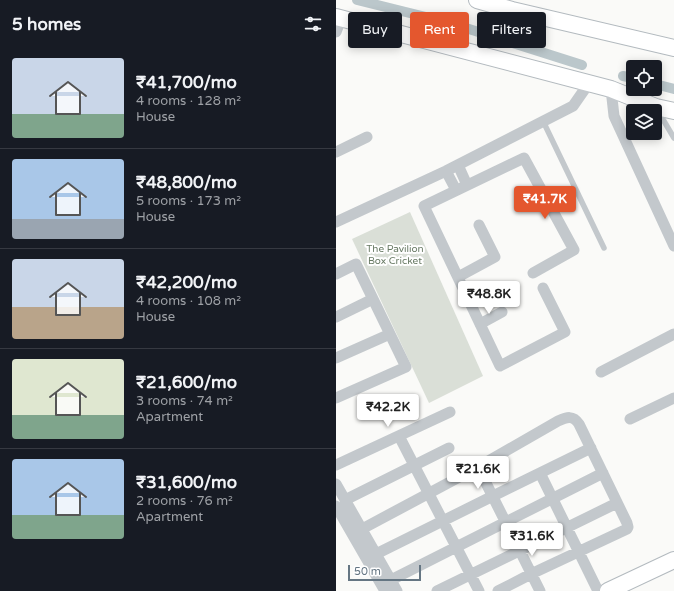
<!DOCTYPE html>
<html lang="en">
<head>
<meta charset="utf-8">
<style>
  :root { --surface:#171b24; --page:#242831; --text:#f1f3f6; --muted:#9ea1a6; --line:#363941; --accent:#e4572e }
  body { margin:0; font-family:"Varela Round",sans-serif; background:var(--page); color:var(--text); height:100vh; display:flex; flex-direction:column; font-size:15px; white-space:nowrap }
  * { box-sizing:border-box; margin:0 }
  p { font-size:13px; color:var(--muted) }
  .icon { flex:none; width:22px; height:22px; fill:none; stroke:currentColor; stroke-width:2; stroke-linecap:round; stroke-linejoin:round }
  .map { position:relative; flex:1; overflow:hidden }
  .details { display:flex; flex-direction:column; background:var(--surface); width:336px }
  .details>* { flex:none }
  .hud { position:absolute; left:12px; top:12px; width:266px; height:36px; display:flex; gap:8px }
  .buttons { position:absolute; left:290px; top:60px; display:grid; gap:8px }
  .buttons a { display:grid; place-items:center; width:36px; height:36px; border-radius:4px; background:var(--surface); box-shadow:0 2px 10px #0003; font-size:20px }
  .scale { position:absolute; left:12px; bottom:10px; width:73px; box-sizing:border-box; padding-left:4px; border:2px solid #657683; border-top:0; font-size:11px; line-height:14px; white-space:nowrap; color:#657683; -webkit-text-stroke:3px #fff; paint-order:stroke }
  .price { position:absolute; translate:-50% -34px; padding:0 9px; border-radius:4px; background:#fff; color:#222; font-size:13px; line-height:26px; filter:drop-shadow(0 1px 2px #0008) }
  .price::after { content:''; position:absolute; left:50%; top:24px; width:12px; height:9px; margin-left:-6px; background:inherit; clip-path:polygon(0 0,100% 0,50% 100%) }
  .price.current { background:var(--accent); color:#fff }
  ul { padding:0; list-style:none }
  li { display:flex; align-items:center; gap:12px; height:100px; padding:0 12px }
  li+li { border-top:1px solid var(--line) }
  li span { display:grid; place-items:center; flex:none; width:112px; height:80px; border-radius:4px; color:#555 }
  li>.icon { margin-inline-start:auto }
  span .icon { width:48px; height:48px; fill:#fffc; stroke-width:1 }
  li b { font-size:17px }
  h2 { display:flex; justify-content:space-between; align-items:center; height:48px; padding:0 12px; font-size:17px }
  .chip { padding:0 14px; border-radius:4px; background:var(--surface); box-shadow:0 2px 10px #0003; font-size:14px; line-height:36px }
  .chip.current { background:var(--accent); color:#fff }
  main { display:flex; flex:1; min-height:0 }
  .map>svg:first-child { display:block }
  .green { fill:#dadfd7 }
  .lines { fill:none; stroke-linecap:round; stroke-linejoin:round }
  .canal { stroke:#bbc7cb; stroke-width:10 }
  .secondary-casing { stroke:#b3babf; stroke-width:18 }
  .lane { stroke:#c3c8cc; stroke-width:5.5 }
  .street { stroke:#c3c8cc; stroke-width:11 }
  .secondary { stroke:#fff; stroke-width:16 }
  .labels { text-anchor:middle; stroke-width:4; stroke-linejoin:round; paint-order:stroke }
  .park-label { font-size:10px; fill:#687a64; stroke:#fff }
</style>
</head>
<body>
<main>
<section class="details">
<h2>5 homes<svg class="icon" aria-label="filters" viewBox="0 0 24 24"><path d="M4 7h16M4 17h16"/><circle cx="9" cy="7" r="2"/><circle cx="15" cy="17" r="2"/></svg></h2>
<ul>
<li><span style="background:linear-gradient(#c9d6e8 70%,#7fa58c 0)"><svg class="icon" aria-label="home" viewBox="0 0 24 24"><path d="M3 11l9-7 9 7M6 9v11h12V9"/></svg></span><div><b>₹41,700/mo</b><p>4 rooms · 128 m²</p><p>House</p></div></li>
<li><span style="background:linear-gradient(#a9c7e8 75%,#9aa5b1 0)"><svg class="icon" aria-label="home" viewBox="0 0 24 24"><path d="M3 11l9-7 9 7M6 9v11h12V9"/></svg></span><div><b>₹48,800/mo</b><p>5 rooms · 173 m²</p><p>House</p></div></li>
<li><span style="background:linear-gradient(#c9d6e8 60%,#b9a48a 0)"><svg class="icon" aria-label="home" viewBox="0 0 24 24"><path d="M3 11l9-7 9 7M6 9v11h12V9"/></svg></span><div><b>₹42,200/mo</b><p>4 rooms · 108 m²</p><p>House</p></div></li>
<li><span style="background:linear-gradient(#dfe7d0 70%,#7fa58c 0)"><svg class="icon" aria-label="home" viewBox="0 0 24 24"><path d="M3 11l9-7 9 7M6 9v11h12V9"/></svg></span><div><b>₹21,600/mo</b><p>3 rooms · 74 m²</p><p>Apartment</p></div></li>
<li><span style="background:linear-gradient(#a9c7e8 70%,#7fa58c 0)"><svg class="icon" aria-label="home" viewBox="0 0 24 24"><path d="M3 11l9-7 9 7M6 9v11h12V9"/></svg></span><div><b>₹31,600/mo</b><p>2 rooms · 76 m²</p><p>Apartment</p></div></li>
</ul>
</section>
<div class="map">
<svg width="338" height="591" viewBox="0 0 338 591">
  <rect width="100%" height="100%" fill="#fafaf8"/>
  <path class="green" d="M74,212l73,164 -54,27 -77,-164z"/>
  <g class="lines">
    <path class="canal" d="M21,0l93,23 132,42
      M287,76l10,2
      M319,84l19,5"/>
    <defs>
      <path id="secondary" d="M141,0l35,10 162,38
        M0,17l275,72 45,18 18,4
        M272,591l66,-31"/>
    </defs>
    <use href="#secondary" class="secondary-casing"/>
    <path class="lane" d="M322,111l16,27
      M207,121l61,127"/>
    <path class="street" d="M0,32l5,-13
      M275,89l3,27 60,130
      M0,152l31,-15
      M122,165l9,20
      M110,171l10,19
      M0,222l110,-51 127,-65 16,-23
      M197,273l41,-23 -50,-92 -100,48 76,160 65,-34 -22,-44
      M0,274l20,-10 50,103 -70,31
      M122,277l37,-20 -16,-32
      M0,317l37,-18
      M144,324l22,-12
      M0,358l54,-24
      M265,372l73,-38
      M294,419l44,-21
      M63,436l80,155
      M0,465l114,-53
      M142,467l62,124
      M204,473l58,118
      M0,484l61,107
      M9,500l104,-52
      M0,506l49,85
      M26,529l116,-62 80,-46c9,-4 15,-6 21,3l48,99 1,4 -1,2 -96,45 -33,17
      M40,554l117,-58 98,-48
      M55,580l212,-107
      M101,591l180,-88"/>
    <use href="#secondary" class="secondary"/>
  </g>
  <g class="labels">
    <g class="park-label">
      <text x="59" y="252">The Pavilion<tspan x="59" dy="12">Box Cricket</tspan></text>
    </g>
  </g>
</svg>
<div class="buttons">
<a><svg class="icon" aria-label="locate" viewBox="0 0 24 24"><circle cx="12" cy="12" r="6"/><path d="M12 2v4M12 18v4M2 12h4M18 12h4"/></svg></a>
<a><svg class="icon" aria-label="layers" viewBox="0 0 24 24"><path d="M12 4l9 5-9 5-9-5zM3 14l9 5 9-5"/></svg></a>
</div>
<div class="scale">50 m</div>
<b class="price current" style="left:209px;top:220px">₹41.7K</b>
<b class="price" style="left:153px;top:315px">₹48.8K</b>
<b class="price" style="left:52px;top:428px">₹42.2K</b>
<b class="price" style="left:142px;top:490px">₹21.6K</b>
<b class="price" style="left:196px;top:557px">₹31.6K</b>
<div class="hud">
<a class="chip">Buy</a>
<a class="chip current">Rent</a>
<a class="chip">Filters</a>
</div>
</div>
</main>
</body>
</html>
